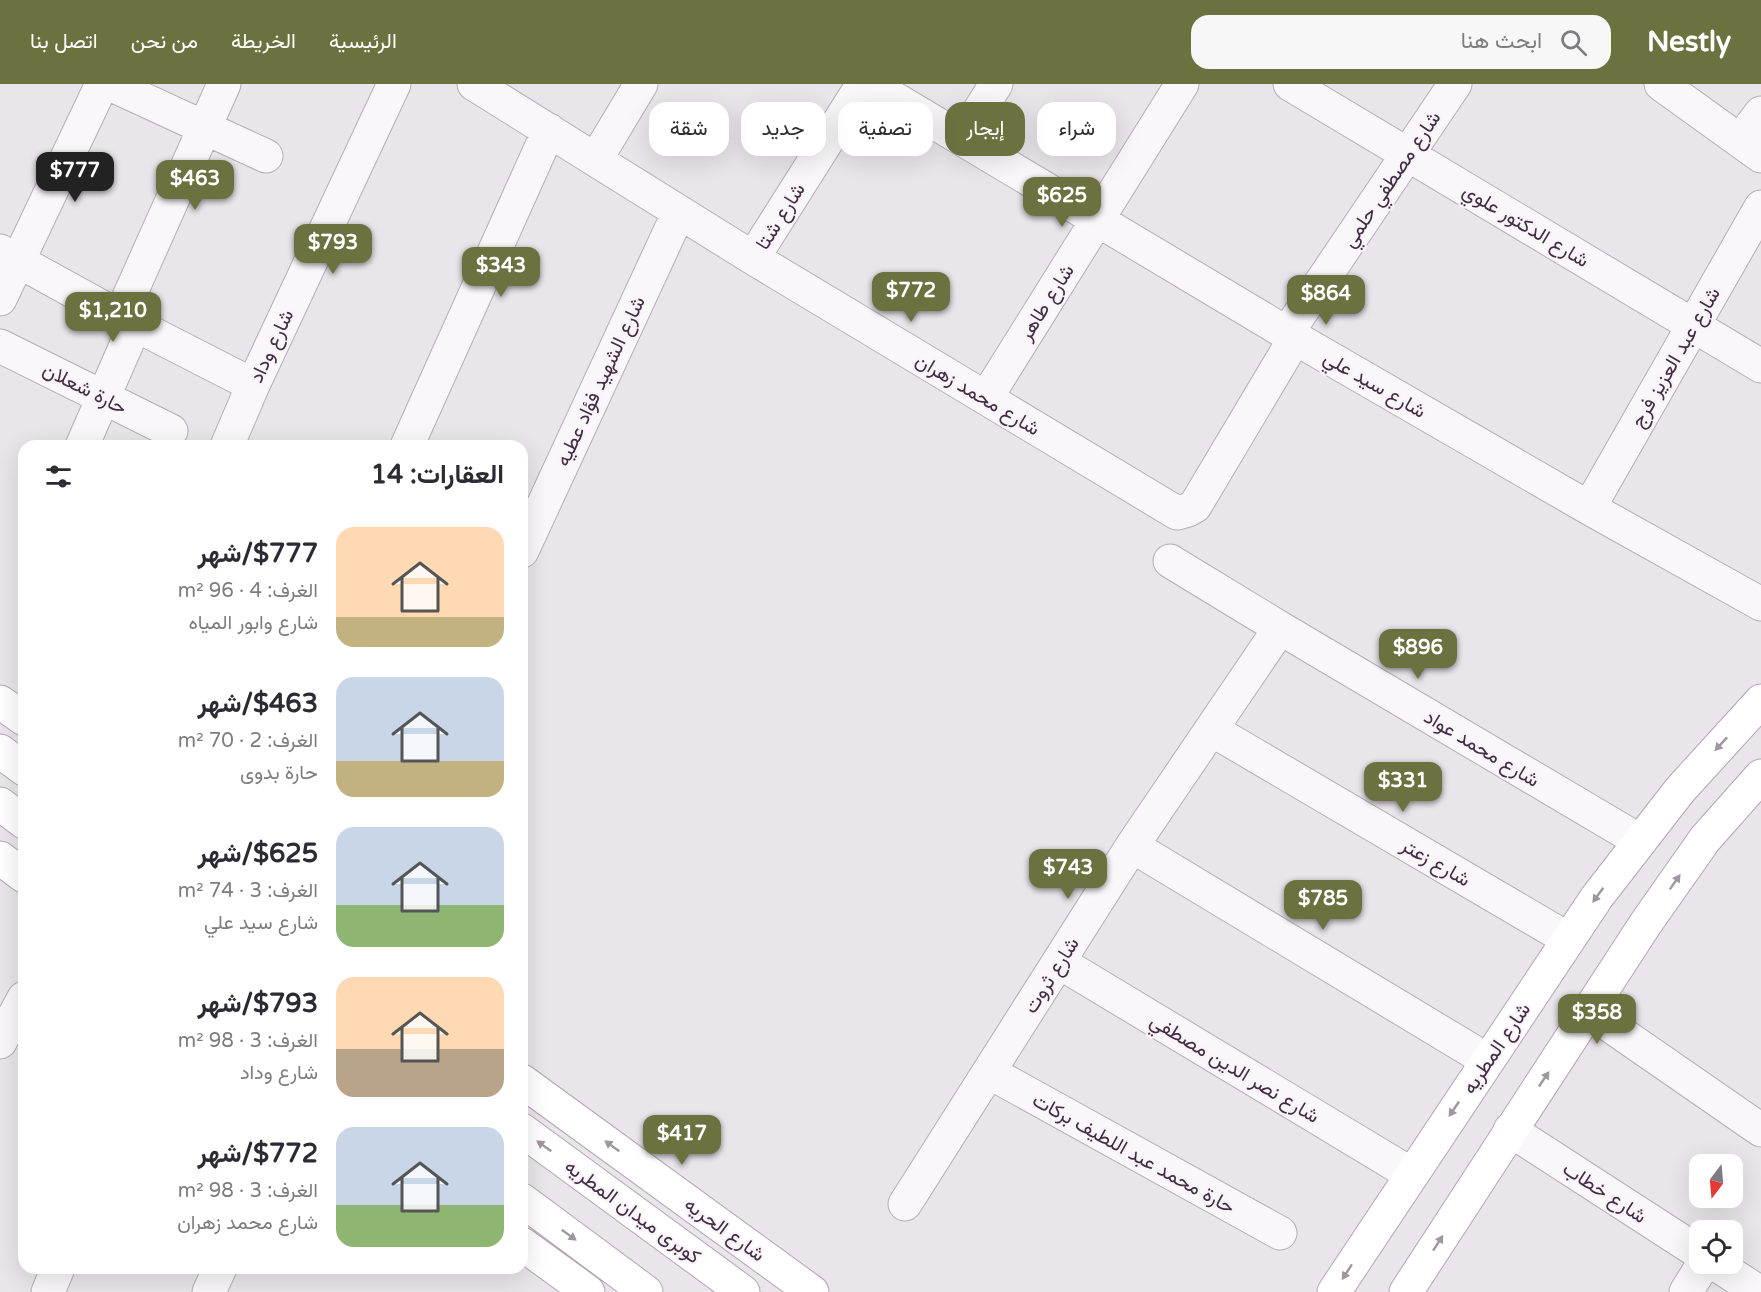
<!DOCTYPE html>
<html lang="ar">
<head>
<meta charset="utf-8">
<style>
  :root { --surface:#fff; --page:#f7f7f7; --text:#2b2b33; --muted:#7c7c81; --accent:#6b7240 }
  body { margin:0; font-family:"Varela Round",Vazirmatn,sans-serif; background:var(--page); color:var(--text); direction:rtl; height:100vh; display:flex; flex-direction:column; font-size:22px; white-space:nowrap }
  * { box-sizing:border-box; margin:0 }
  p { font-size:20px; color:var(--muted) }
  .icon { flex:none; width:33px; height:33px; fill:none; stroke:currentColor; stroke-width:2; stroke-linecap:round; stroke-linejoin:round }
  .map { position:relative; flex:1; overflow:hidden; direction:ltr }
  .sheet { position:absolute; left:18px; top:356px; width:510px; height:834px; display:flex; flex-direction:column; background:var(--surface); border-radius:18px; box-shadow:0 6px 24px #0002; direction:rtl }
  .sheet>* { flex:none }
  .guide { position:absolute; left:546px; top:18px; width:570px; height:54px; direction:rtl; display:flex; gap:12px }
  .needle { width:39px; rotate:196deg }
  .tools { position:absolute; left:1689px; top:1070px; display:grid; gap:12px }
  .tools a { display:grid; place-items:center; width:54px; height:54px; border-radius:12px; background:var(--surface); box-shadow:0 6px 24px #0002; font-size:30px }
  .price { position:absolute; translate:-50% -51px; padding:0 14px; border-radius:12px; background:var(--accent); color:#fff; font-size:20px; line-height:39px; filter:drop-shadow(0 2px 3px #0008) }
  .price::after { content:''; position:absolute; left:50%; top:36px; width:18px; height:14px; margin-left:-9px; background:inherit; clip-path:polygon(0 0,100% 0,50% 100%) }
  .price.current { background:#222; color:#fff }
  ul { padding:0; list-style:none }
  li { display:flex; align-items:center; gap:18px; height:150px; padding:0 24px }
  li span { display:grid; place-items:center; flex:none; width:168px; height:120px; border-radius:18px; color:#555 }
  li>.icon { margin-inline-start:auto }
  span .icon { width:72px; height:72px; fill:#fffc; stroke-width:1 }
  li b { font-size:26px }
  h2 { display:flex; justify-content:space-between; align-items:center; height:72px; padding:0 24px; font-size:26px }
  .pill { padding:0 21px; border-radius:18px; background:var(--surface); box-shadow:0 6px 24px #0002; font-size:21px; line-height:54px }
  .pill.current { background:var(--accent); color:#fff }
  header { display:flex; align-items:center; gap:36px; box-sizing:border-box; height:84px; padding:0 30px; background:var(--accent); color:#fff }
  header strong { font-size:28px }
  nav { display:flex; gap:33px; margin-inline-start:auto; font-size:21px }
  .search { width:420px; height:54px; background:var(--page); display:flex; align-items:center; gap:15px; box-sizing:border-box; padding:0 21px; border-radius:18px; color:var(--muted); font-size:22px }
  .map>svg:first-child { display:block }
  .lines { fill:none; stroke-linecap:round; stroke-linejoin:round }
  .minor-casing { stroke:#b7adb9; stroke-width:35 }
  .major-casing { stroke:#b4a4b6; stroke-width:35 }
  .minor { stroke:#f9f7f9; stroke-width:33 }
  .major { stroke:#fff; stroke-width:33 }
  .oneway { fill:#a096a1 }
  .labels { text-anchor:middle; stroke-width:4.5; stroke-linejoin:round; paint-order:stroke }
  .street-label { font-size:20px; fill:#412c43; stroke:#f8f4f8 }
</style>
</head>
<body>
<header>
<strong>Nestly</strong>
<div class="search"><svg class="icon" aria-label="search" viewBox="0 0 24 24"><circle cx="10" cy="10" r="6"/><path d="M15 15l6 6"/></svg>ابحث هنا</div>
<nav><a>الرئيسية</a><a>الخريطة</a><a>من نحن</a><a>اتصل بنا</a></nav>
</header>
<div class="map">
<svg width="1761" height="1208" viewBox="0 0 1761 1208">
  <rect width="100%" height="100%" fill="#eae4eb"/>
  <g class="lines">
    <defs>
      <path id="minor" d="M110,0l156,72
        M474,0l279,174 424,255 11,-3 7,-4 100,-168
        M870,0l425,254 294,170 172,96
        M1290,0l471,282
        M1661,0l100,72
        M962,55l34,-55
        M1740,57l21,-28
        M596,75l45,-75
        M0,167l120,66 133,68
        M753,174l110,-174
        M0,215l102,-215
        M120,233l104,-233
        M1287,249l168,-249
        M0,262l171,85
        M986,314l196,-314
        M82,362l53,-121
        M227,362l26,-61 141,-301
        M407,362l142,-316
        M1589,424l172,-301
        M522,467l157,-339
        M1170,477l110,67 360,213
        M1212,646l356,209
        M1132,762l355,214
        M1059,878l352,212
        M1589,927l172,119
        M0,958l24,-44
        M989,988l291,161
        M1510,1046l190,123
        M905,1120l227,-358 148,-218
        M1714,1179l45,29
        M48,1208l10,-24
        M209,1208l11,-24
        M1686,1208l18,-29"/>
      <path id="major" d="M0,618l24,17
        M0,667l24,18
        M0,720l24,18
        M0,774l24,18
        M522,997l290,211
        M522,1046l221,162
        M522,1116l124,92
        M522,1160l66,48
        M1334,1208l263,-395 83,-107 81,-89
        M1406,1208l240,-369 59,-84 56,-63"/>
    </defs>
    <use href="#minor" class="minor-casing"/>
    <use href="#major" class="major-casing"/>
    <use href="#minor" class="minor"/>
    <use href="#major" class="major"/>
  </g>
  <defs><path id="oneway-solid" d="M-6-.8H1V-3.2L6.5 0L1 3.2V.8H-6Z" transform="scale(1.5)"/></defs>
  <g class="oneway">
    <use href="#oneway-solid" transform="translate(1721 660) rotate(133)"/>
    <use href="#oneway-solid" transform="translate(1675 798) rotate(-55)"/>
    <use href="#oneway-solid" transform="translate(1598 811) rotate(126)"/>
    <use href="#oneway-solid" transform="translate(1544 995) rotate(-56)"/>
    <use href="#oneway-solid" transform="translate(1454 1025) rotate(124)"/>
    <use href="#oneway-solid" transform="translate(544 1062) rotate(-144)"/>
    <use href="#oneway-solid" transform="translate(612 1062) rotate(-144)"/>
    <use href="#oneway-solid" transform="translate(569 1151) rotate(36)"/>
    <use href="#oneway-solid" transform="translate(1438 1159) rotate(-57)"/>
    <use href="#oneway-solid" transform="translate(1347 1188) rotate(123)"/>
  </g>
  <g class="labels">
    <g class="street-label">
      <text transform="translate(1391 95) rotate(-56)" y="7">شارع مصطفي حلمي</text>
      <text transform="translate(780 132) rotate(-58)" y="7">شارع شتا</text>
      <text transform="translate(1526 141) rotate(31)" y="7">شارع الدكتور علوي</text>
      <text transform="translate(1046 218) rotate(-58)" y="7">شارع طاهر</text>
      <text transform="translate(271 262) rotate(-65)" y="7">شارع وداد</text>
      <text transform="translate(1675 273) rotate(-60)" y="7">شارع عبد العزيز فرج</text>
      <text transform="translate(600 297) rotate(-65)" y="7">شارع الشهيد فؤاد عطيه</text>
      <text transform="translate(1375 300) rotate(30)" y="7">شارع سيد علي</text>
      <text transform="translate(85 304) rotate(27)" y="7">حارة شعلان</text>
      <text transform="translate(978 310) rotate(31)" y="7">شارع محمد زهران</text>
      <text transform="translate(1482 664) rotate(31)" y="7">شارع محمد عواد</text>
      <text transform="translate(1436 778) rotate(30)" y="7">شارع زعتر</text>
      <text transform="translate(1051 891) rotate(-58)" y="7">شارع ثروت</text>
      <text transform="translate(1496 964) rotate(-56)" y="7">شارع المطريه</text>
      <text transform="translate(1235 984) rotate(31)" y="7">شارع نصر الدين مصطفي</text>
      <text transform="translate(1134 1069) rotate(29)" y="7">حارة محمد عبد اللطيف بركات</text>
      <text transform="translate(1605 1108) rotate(33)" y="7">شارع خطاب</text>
      <text transform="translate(633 1127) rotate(36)" y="7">كوبرى ميدان المطريه</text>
      <text transform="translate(725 1145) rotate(36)" y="7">شارع الحريه</text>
    </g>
  </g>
</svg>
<div class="tools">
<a><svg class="needle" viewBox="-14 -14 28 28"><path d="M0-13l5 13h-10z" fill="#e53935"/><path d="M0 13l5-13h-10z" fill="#7c7c81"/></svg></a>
<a><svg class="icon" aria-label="locate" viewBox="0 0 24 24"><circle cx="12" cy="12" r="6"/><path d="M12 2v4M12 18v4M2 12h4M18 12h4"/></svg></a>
</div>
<b class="price current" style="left:75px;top:119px">$777</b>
<b class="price" style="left:195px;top:127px">$463</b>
<b class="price" style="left:1062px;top:144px">$625</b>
<b class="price" style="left:333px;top:191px">$793</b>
<b class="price" style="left:501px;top:214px">$343</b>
<b class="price" style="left:911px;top:239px">$772</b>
<b class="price" style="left:1326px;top:242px">$864</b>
<b class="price" style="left:113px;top:259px">$1,210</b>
<b class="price" style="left:1418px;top:596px">$896</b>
<b class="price" style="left:1403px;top:729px">$331</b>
<b class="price" style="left:1068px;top:816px">$743</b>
<b class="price" style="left:1323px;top:847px">$785</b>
<b class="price" style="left:1597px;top:961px">$358</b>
<b class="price" style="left:682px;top:1082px">$417</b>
<div class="guide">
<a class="pill">شراء</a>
<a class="pill current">إيجار</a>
<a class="pill">تصفية</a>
<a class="pill">جديد</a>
<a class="pill">شقة</a>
</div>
<section class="sheet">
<h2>العقارات: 14<svg class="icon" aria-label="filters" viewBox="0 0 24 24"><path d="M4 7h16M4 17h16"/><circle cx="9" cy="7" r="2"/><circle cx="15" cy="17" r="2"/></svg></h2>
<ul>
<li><span style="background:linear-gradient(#ffd9b3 75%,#c2b280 0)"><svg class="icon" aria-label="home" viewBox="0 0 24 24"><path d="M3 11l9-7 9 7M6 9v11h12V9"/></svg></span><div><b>$777/شهر</b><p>الغرف: 4 · 96 m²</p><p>شارع وابور المياه</p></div></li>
<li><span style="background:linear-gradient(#c9d6e8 70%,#c2b280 0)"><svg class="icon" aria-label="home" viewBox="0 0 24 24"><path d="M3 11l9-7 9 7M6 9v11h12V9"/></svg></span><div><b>$463/شهر</b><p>الغرف: 2 · 70 m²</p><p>حارة بدوى</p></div></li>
<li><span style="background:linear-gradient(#c9d6e8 65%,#8fb573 0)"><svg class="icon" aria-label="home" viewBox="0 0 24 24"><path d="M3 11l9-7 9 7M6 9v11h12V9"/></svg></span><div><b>$625/شهر</b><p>الغرف: 3 · 74 m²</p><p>شارع سيد علي</p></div></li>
<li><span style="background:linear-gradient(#ffd9b3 60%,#b9a48a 0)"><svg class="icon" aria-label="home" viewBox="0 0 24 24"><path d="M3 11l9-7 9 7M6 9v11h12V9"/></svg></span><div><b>$793/شهر</b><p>الغرف: 3 · 98 m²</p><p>شارع وداد</p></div></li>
<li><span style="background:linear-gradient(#c9d6e8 65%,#8fb573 0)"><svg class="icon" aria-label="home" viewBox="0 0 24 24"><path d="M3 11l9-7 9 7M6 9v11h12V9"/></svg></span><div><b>$772/شهر</b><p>الغرف: 3 · 98 m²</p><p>شارع محمد زهران</p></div></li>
</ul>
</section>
</div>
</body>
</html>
